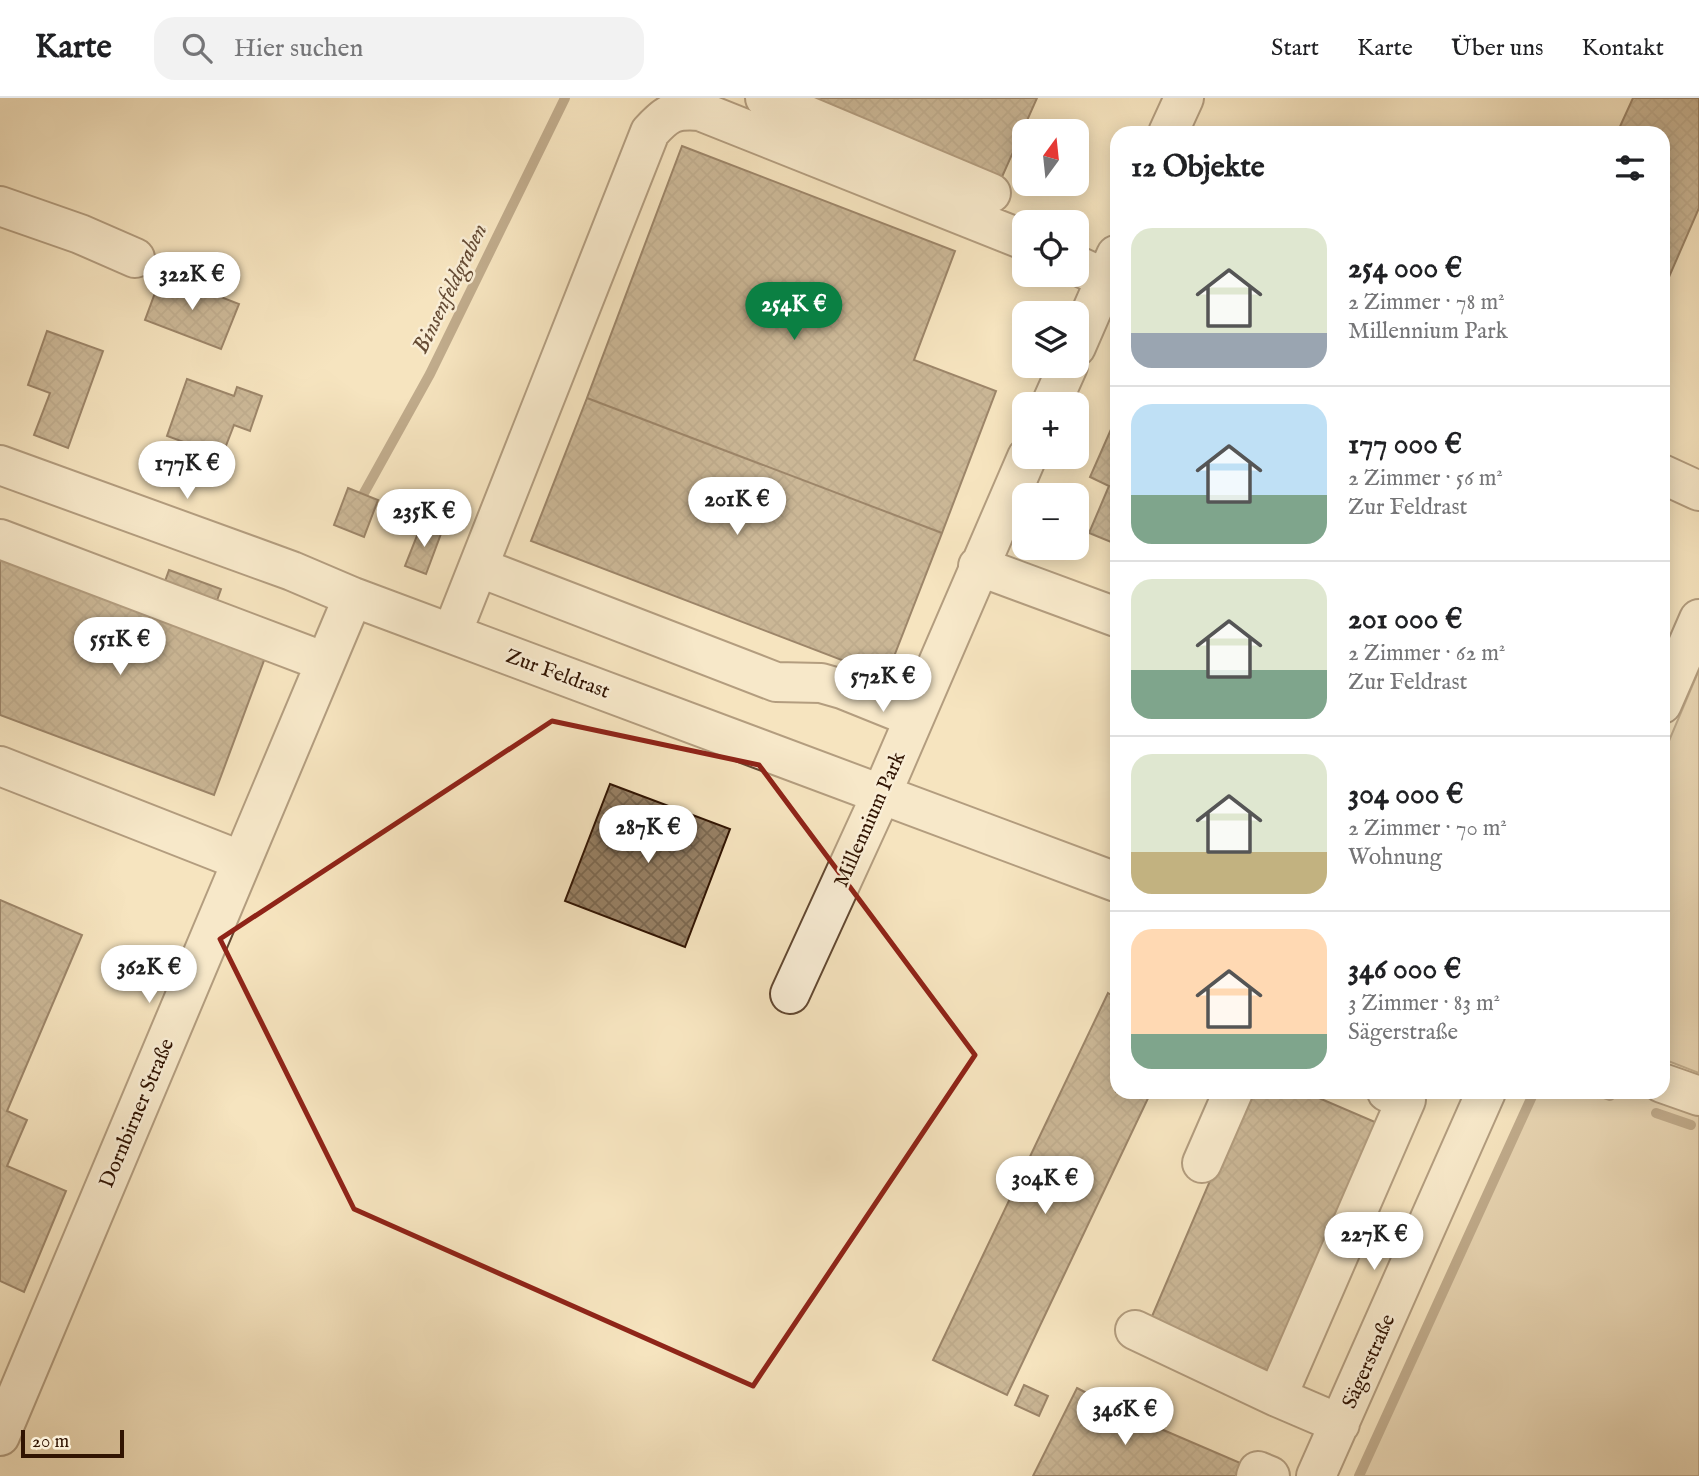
<!DOCTYPE html>
<html lang="de">
<head>
<meta charset="utf-8">
<style>
  :root { --surface:#fff; --page:#f2f2f2; --text:#202124; --muted:#757577; --line:#e0e0e0; --accent:#0b8043 }
  body { margin:0; font-family:"IM FELL English",serif; background:var(--page); color:var(--text); height:100vh; display:flex; flex-direction:column; font-size:26px; white-space:nowrap }
  * { box-sizing:border-box; margin:0 }
  p { font-size:23px; color:var(--muted) }
  .icon { flex:none; width:38px; height:38px; fill:none; stroke:currentColor; stroke-width:2; stroke-linecap:round; stroke-linejoin:round }
  .map { position:relative; flex:1; overflow:hidden }
  .drawer { position:absolute; left:1110px; top:28px; width:560px; height:973px; display:flex; flex-direction:column; background:var(--surface); border-radius:21px; box-shadow:0 4px 18px #0003 }
  .drawer>* { flex:none }
  .needle { width:46px; rotate:15deg }
  .controls { position:absolute; left:1012px; top:21px; display:grid; gap:14px }
  .controls a { display:grid; place-items:center; width:77px; height:77px; border-radius:14px; background:var(--surface); box-shadow:0 4px 18px #0003; font-size:35px }
  .scale { position:absolute; left:21px; bottom:18px; width:103px; box-sizing:border-box; padding-left:7px; border:4px solid #311402; border-top:0; font-size:19px; line-height:24px; white-space:nowrap; color:#311402; -webkit-text-stroke:5px #f9edd5; paint-order:stroke }
  .price { position:absolute; translate:-50% -60px; padding:0 16px; border-radius:24px; background:#fff; color:#222; font-size:23px; line-height:46px; filter:drop-shadow(0 2px 4px #0008) }
  .price::after { content:''; position:absolute; left:50%; top:42px; width:21px; height:16px; margin-left:-10px; background:inherit; clip-path:polygon(0 0,100% 0,50% 100%) }
  .price.on { background:var(--accent); color:#fff }
  ul { padding:0; list-style:none }
  li { display:flex; align-items:center; gap:21px; height:175px; padding:0 21px }
  li+li { border-top:2px solid var(--line) }
  li span { display:grid; place-items:center; flex:none; width:196px; height:140px; border-radius:21px; color:#555 }
  li>.icon { margin-inline-start:auto }
  span .icon { width:84px; height:84px; fill:#fffc; stroke-width:1 }
  li b { font-size:30px }
  h2 { display:flex; justify-content:space-between; align-items:center; height:84px; padding:0 21px; font-size:30px }
  header { display:flex; align-items:center; gap:42px; box-sizing:border-box; height:98px; padding:0 35px; background:var(--surface); border-bottom:2px solid var(--line) }
  header strong { font-size:33px }
  nav { display:flex; gap:38px; margin-inline-start:auto; font-size:24px }
  .search { width:490px; height:63px; background:var(--page); display:flex; align-items:center; gap:18px; box-sizing:border-box; padding:0 24px; border-radius:21px; color:var(--muted); font-size:26px }
  .map>svg:first-child { display:block }
  .green { fill:#d5c19f; stroke:#836a50; stroke-width:2 }
  .lines { fill:none; stroke-linecap:round; stroke-linejoin:round }
  .stream { stroke:#7f664d; stroke-width:10 }
  .building { fill:url(#building-cross-hatch); stroke:#311402; stroke-width:2 }
  .minor-casing { stroke:#624831; stroke-width:42 }
  .minor { stroke:#f9edd5; stroke-width:38 }
  .marked { fill:none; stroke:#8f2418; stroke-width:5; stroke-linejoin:round }
  .labels { text-anchor:middle; stroke-width:5; stroke-linejoin:round; paint-order:stroke }
  .street-label { font-size:21px; fill:#311402; stroke:#f9edd5 }
  .water-label { font-size:23px; font-style:italic; fill:#654b34; stroke:#f9edd5 }
</style>
</head>
<body>
<header>
<strong>Karte</strong>
<div class="search"><svg class="icon" aria-label="search" viewBox="0 0 24 24"><circle cx="10" cy="10" r="6"/><path d="M15 15l6 6"/></svg>Hier suchen</div>
<nav><a>Start</a><a>Karte</a><a>Über uns</a><a>Kontakt</a></nav>
</header>
<div class="map">
<svg width="1699" height="1378" viewBox="0 0 1699 1378">
  <defs>
    <pattern id="building-cross-hatch" width="8" height="8" patternUnits="userSpaceOnUse" patternTransform="scale(1.75)"><rect width="8" height="8" fill="#978064"/><path d="M0 0l8 8M0 8l8-8" fill="none" stroke="#7c6850"/></pattern>
  </defs>
  <rect width="100%" height="100%" fill="#f6e4bf"/>
  <filter id="stains"><feTurbulence type="fractalNoise" baseFrequency=".00286" numOctaves="4"/><feColorMatrix values="0 0 0 0 .2 0 0 0 0 .09 0 0 0 0 .02 0 0 0 .5 -.17"/></filter>
  <radialGradient id="worn" r=".72"><stop offset=".6" stop-color="#630" stop-opacity="0"/><stop offset="1" stop-color="#630" stop-opacity=".3"/></radialGradient>
  <path class="green" d="M1699,572v403l-36,-14v-304z
    M1534,994h106l59,21v363h-340z"/>
  <g class="lines">
    <path class="stream" d="M364,395l66,-119 135,-276
      M1599,994l11,4
      M1656,1015l35,12
      M1359,1378l175,-384"/>
  </g>
  <path class="building" d="M795,0h242l-39,88z
    M1633,0h66v110l-30,69 -7,-3v-141h-45z
    M682,48l273,105 -41,109 82,31 -54,142 -355,-135z
    M162,176l77,30 -18,45 -76,-29z
    M47,233l56,20 -35,97 -34,-13 16,-42 -22,-8z
    M187,281l47,17 3,-9 25,9 -12,35 -16,-6 -12,31 -55,-20z
    M587,300l355,135 -56,144 -355,-136z
    M1116,320v126l-27,-11 20,-47 -19,-9z
    M348,390l30,12 -14,37 -30,-12z
    M422,425l20,8 -16,43 -21,-8z
    M0,457l266,100 -52,140 -214,-80z
    M169,472l52,19 -6,17 -52,-19z
    M610,686l120,45 -45,118 -120,-46z
    M0,802l82,35 -75,176 20,9 -20,46 59,25 -42,101 -24,-11z
    M1108,895l8,5v94h35l-144,303 -74,-35z
    M1248,994h57l77,33 -106,249 -126,-53z
    M1024,1287l24,11 -9,20 -24,-11z
    M1077,1290l56,29 119,51 -3,8h-216z"/>
  <g class="lines">
    <defs>
      <path id="minor" d="M765,0l226,95
        M1168,35l16,-35
        M0,108l80,28 55,24
        M1076,167l30,14
        M1076,249l40,-92
        M1051,306l17,-38
        M0,367l292,106 61,26 763,285
        M1662,376l37,17
        M0,441l325,123
        M978,468l138,51
        M478,469l298,115 45,1 21,6 72,29
        M452,535l198,-501c17,-19 24,-23 50,-21l324,129
        M1662,606l37,-85
        M0,668l242,95
        M790,896l92,-201 145,-336
        M1662,985l37,13
        M1202,1065l31,-71
        M1135,1232l142,67
        M1340,1326l-63,-27 129,-297 -19,-8
        M0,1338l353,-839
        M1256,1378l2,-5 12,5
        M1316,1378l170,-384"/>
    </defs>
    <use href="#minor" class="minor-casing"/>
    <use href="#minor" class="minor"/>
  </g>
  <path d="M0 0H1699V1378H0ZM552,623l207,44 216,290 -222,331 -399,-177 -134,-270z" fill="#f6e4bf" fill-opacity=".55" fill-rule="evenodd"/>
  <path class="marked" d="M552,623l207,44 216,290 -222,331 -399,-177 -134,-270z"/>
  <g class="labels">
    <g class="street-label">
      <text transform="translate(558 575) rotate(20)" y="7">Zur Feldrast</text>
      <text transform="translate(869 721) rotate(-66)" y="7">Millennium Park</text>
      <text transform="translate(136 1015) rotate(-67)" y="7">Dornbirner Straße</text>
      <text transform="translate(1368 1263) rotate(-66)" y="7">Sägerstraße</text>
    </g>
    <g class="water-label">
      <text transform="translate(449 190) rotate(-64)" y="8">Binsenfeldgraben</text>
    </g>
  </g>
  <rect width="100%" height="100%" filter="url(#stains)"/>
  <rect width="100%" height="100%" fill="url(#worn)"/>
</svg>
<div class="controls">
<a><svg class="needle" viewBox="-14 -14 28 28"><path d="M0-13l5 13h-10z" fill="#e53935"/><path d="M0 13l5-13h-10z" fill="#757577"/></svg></a>
<a><svg class="icon" aria-label="locate" viewBox="0 0 24 24"><circle cx="12" cy="12" r="6"/><path d="M12 2v4M12 18v4M2 12h4M18 12h4"/></svg></a>
<a><svg class="icon" aria-label="layers" viewBox="0 0 24 24"><path d="M12 4l9 5-9 5-9-5zM3 14l9 5 9-5"/></svg></a>
<a>+</a>
<a>−</a>
</div>
<div class="scale">20 m</div>
<b class="price" style="left:192px;top:214px">322K €</b>
<b class="price on" style="left:794px;top:244px">254K €</b>
<b class="price" style="left:187px;top:403px">177K €</b>
<b class="price" style="left:737px;top:439px">201K €</b>
<b class="price" style="left:424px;top:451px">235K €</b>
<b class="price" style="left:120px;top:579px">551K €</b>
<b class="price" style="left:883px;top:616px">572K €</b>
<b class="price" style="left:648px;top:767px">287K €</b>
<b class="price" style="left:149px;top:907px">362K €</b>
<b class="price" style="left:1045px;top:1118px">304K €</b>
<b class="price" style="left:1374px;top:1174px">227K €</b>
<b class="price" style="left:1125px;top:1349px">346K €</b>
<section class="drawer">
<h2>12 Objekte<svg class="icon" aria-label="filters" viewBox="0 0 24 24"><path d="M4 7h16M4 17h16"/><circle cx="9" cy="7" r="2"/><circle cx="15" cy="17" r="2"/></svg></h2>
<ul>
<li><span style="background:linear-gradient(#dfe7d0 75%,#9aa5b1 0)"><svg class="icon" aria-label="home" viewBox="0 0 24 24"><path d="M3 11l9-7 9 7M6 9v11h12V9"/></svg></span><div><b>254 000 €</b><p>2 Zimmer · 78 m²</p><p>Millennium Park</p></div></li>
<li><span style="background:linear-gradient(#bfe0f5 65%,#7fa58c 0)"><svg class="icon" aria-label="home" viewBox="0 0 24 24"><path d="M3 11l9-7 9 7M6 9v11h12V9"/></svg></span><div><b>177 000 €</b><p>2 Zimmer · 56 m²</p><p>Zur Feldrast</p></div></li>
<li><span style="background:linear-gradient(#dfe7d0 65%,#7fa58c 0)"><svg class="icon" aria-label="home" viewBox="0 0 24 24"><path d="M3 11l9-7 9 7M6 9v11h12V9"/></svg></span><div><b>201 000 €</b><p>2 Zimmer · 62 m²</p><p>Zur Feldrast</p></div></li>
<li><span style="background:linear-gradient(#dfe7d0 70%,#c2b280 0)"><svg class="icon" aria-label="home" viewBox="0 0 24 24"><path d="M3 11l9-7 9 7M6 9v11h12V9"/></svg></span><div><b>304 000 €</b><p>2 Zimmer · 70 m²</p><p>Wohnung</p></div></li>
<li><span style="background:linear-gradient(#ffd9b3 75%,#7fa58c 0)"><svg class="icon" aria-label="home" viewBox="0 0 24 24"><path d="M3 11l9-7 9 7M6 9v11h12V9"/></svg></span><div><b>346 000 €</b><p>3 Zimmer · 83 m²</p><p>Sägerstraße</p></div></li>
</ul>
</section>
</div>
</body>
</html>
